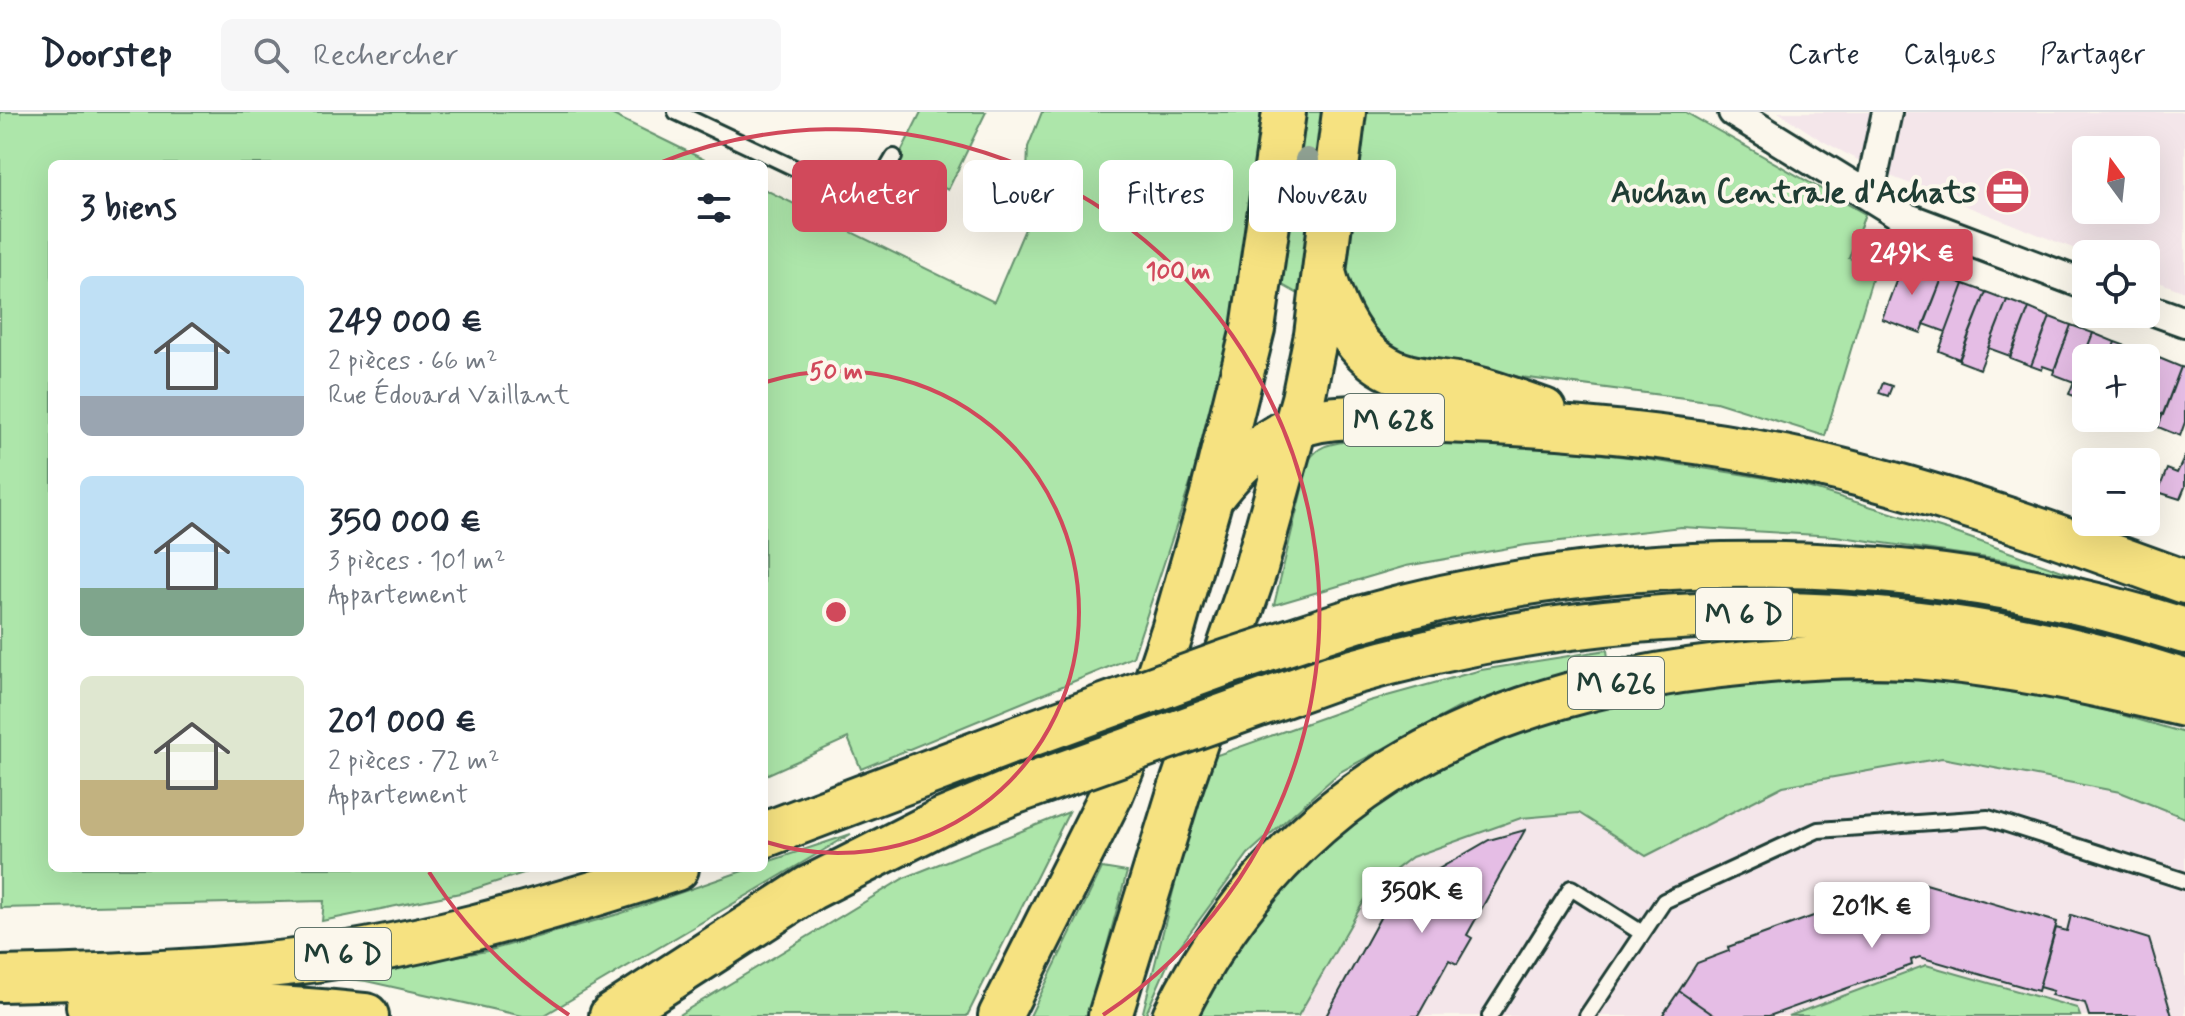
<!DOCTYPE html>
<html lang="fr">
<head>
<meta charset="utf-8">
<style>
  :root { --surface:#fff; --page:#f6f6f7; --text:#1f2937; --muted:#747a83; --line:#e0e1e3; --accent:#d1495b }
  body { margin:0; font-family:Mynerve,sans-serif; background:var(--page); color:var(--text); height:100vh; display:flex; flex-direction:column; font-size:30px; white-space:nowrap }
  * { box-sizing:border-box; margin:0 }
  p { font-size:26px; color:var(--muted) }
  .icon { flex:none; width:44px; height:44px; fill:none; stroke:currentColor; stroke-width:2; stroke-linecap:round; stroke-linejoin:round }
  .map { position:relative; flex:1; overflow:hidden }
  .details { position:absolute; left:48px; top:48px; width:720px; height:712px; display:flex; flex-direction:column; background:var(--surface); border-radius:12px; box-shadow:0 8px 32px #0002 }
  .details>* { flex:none }
  .hud { position:absolute; left:792px; top:48px; width:760px; height:72px; display:flex; gap:16px }
  .needle { width:52px; rotate:345deg }
  .tools { position:absolute; left:2072px; top:24px; display:grid; gap:16px }
  .tools a { display:grid; place-items:center; width:88px; height:88px; border-radius:12px; background:var(--surface); box-shadow:0 8px 32px #0002; font-size:40px }
  .price { position:absolute; translate:-50% -68px; padding:0 18px; border-radius:8px; background:#fff; color:#222; font-size:26px; line-height:52px; filter:drop-shadow(0 2px 4px #0008) }
  .price::after { content:''; position:absolute; left:50%; top:48px; width:24px; height:18px; margin-left:-12px; background:inherit; clip-path:polygon(0 0,100% 0,50% 100%) }
  .price.selected { background:var(--accent); color:#fff }
  ul { padding:0; list-style:none }
  li { display:flex; align-items:center; gap:24px; height:200px; padding:0 32px }
  li span { display:grid; place-items:center; flex:none; width:224px; height:160px; border-radius:12px; color:#555 }
  li>.icon { margin-inline-start:auto }
  span .icon { width:96px; height:96px; fill:#fffc; stroke-width:1 }
  li b { font-size:34px }
  h2 { display:flex; justify-content:space-between; align-items:center; height:96px; padding:0 32px; font-size:34px }
  .pill { padding:0 28px; border-radius:12px; background:var(--surface); box-shadow:0 8px 32px #0002; font-size:28px; line-height:72px }
  .pill.selected { background:var(--accent); color:#fff }
  header { display:flex; align-items:center; gap:48px; box-sizing:border-box; height:112px; padding:0 40px; background:var(--surface); border-bottom:2px solid var(--line) }
  header strong { font-size:38px }
  nav { display:flex; gap:44px; margin-inline-start:auto; font-size:28px }
  .search { width:560px; height:72px; background:var(--page); display:flex; align-items:center; gap:20px; box-sizing:border-box; padding:0 28px; border-radius:12px; color:var(--muted); font-size:30px }
  .map>svg:first-child { display:block }
  .built { fill:#f4e6ea; fill-rule:evenodd }
  .green { fill:#ade6aa; stroke:#66926f; stroke-width:2 }
  .building { fill:#e5bde5; stroke:#1f3d34; stroke-width:2 }
  .lines { fill:none; stroke-linecap:round; stroke-linejoin:round }
  .lane-casing { stroke:#1f3d34; stroke-width:20 }
  .street-casing { stroke:#1f3d34; stroke-width:34 }
  .primary-casing { stroke:#1f3d34; stroke-width:48 }
  .highway-casing { stroke:#1f3d34; stroke-width:50 }
  .lane { stroke:#fbf7ec; stroke-width:14 }
  .street { stroke:#fbf7ec; stroke-width:28 }
  .primary { stroke:#f6e281; stroke-width:42 }
  .highway { stroke:#f6e281; stroke-width:44 }
  .highway-bridge-casing { stroke:#1f3d34; stroke-width:50; stroke-linecap:butt }
  .highway-bridge { stroke:#f6e281; stroke-width:44 }
  .tree { fill:#91a394 }
  .ring { fill:none; stroke:#d1495b; stroke-width:4 }
  .labels { text-anchor:middle; stroke-width:8; stroke-linejoin:round; paint-order:stroke }
  .shield { fill:#fbf7ec; stroke:#61756b; stroke-width:2 }
  .shield-label { font-size:30px; font-weight:bold; fill:#1f3d34 }
  .poi-label { font-size:32px; font-weight:bold; fill:#1f3d34; stroke:#fbf7ec; text-anchor:end }
  .centre { fill:#d1495b; stroke:#fbf7ec; stroke-width:4 }
  .ring-label { font-size:24px; text-anchor:middle; font-weight:bold; fill:#d1495b; stroke:#fbf7ec; stroke-width:8; stroke-linejoin:round; paint-order:stroke }
</style>
</head>
<body>
<header>
<strong>Doorstep</strong>
<div class="search"><svg class="icon" aria-label="search" viewBox="0 0 24 24"><circle cx="10" cy="10" r="6"/><path d="M15 15l6 6"/></svg>Rechercher</div>
<nav><a>Carte</a><a>Calques</a><a>Partager</a></nav>
</header>
<div class="map">
<svg width="2185" height="904" viewBox="0 0 2185 904">
  <rect width="100%" height="100%" fill="#fbf7ec"/>
  <filter id="ink" filterUnits="userSpaceOnUse"><feTurbulence type="fractalNoise" baseFrequency=".0125" numOctaves="2"/><feDisplacementMap in="SourceGraphic" scale="16" xChannelSelector="R" yChannelSelector="G"/><feConvolveMatrix kernelMatrix="1 2 1 2 8 2 1 2 1" color-interpolation-filters="sRGB"/></filter>
  <g filter="url(#ink)">
    <path class="built" d="M1778,0h407v180l-39,-15v-23h-58l-208,-82 -59,-32zM2086,38h60v60h-60z
      M1942,646l178,34 65,26v198h-887l73,-127 41,-32 109,-39 58,-5 67,43 137,-70z"/>
    <path class="green" d="M0,0h607l106,52h-661v704h487l-74,24 -143,29 2,-20 -324,7z
      M921,0h65l-38,78 -53,-26z
      M1042,0h643l180,102 -16,44 27,8 -51,170 -109,-34 -251,-32 -59,-16 -163,-91 -19,100 -29,106 -62,188 -272,112 -13,-31 -84,38v-587l230,113 31,-73 3,-82z
      M1348,329l162,3 135,15 146,23 162,50 143,51 -88,-22 -173,-25 -154,-9 -155,18 -120,21 -132,39 35,-145c10,-15 21,-16 39,-19z
      M1607,538l1,8 -148,49 -120,65 -92,82 -79,107 -24,55h-3l64,-257 163,-58 112,-31z
      M1792,567l150,1 124,19 119,34v85l-65,-26 -178,-34 -159,28 -137,70 -67,-43 -58,5 -109,39 -41,32 -73,127h-101l57,-100 94,-98 85,-50 129,-51 134,-28z
      M1069,700l-102,204h-290l227,-138z
      M851,722l-308,182h-20l-157,-35 -34,-4 155,-26 132,-37 132,-46h13v-5z
      M1102,756l25,4 -39,144h-58z
      M1926,853l151,43 3,8h-291z"/>
    <path class="building" d="M1904,148l39,16 -22,57 -39,-14z
      M1943,164l21,8 -18,48 -22,-8z
      M1964,172l22,8 -27,67 -20,-8z
      M1986,180l21,8 -27,69 -21,-8z
      M2007,188l22,8 -19,48 -22,-8z
      M2029,196l21,9 -19,49 -21,-8z
      M2050,205l21,8 -17,45 -11,-4 -1,4 -11,-4z
      M2071,213l22,8 -19,49 -21,-8z
      M2093,221l22,9 -6,16h-23v43l-17,-7z
      M2115,230l22,8 -3,8h-25z
      M2137,238l22,8 -13,34v-34h-12z
      M2159,246l22,9 -18,48 -17,-6v-17z
      M2181,255l4,1v54l-5,14 -22,-9z
      M1883,271l9,3 -4,10 -9,-3z
      M2185,344v31l-5,12 -22,-7 9,-23 10,4z
      M1525,718l-58,105 5,3 -15,26 -8,-4 -31,56h-92l66,-120 97,-56z
      M1919,770l138,40 -19,69 -118,-34 -9,3 1,5 -143,51h-54l-36,-25 18,-28 32,-12 -1,-4 157,-57 1,4z
      M2071,803l78,24 23,77h-83l-4,-13 -34,-8 2,-4 -14,-4 17,-59 11,3z
      M1679,879l36,25h-53z"/>
    <g class="lines">
      <defs>
        <path id="lane" d="M676,0l180,85 18,-6 20,-34
          M1490,904l81,-128 71,45
          M1587,904l77,-115 154,-71 170,-12 197,63"/>
        <path id="street" d="M1733,0l167,103 186,70
          M1869,84l18,-84
          M2146,196l39,14"/>
        <path id="primary" d="M1325,164c12,42 35,87 82,100 20,5 41,6 61,10 25,5 51,16 76,24
          M1211,386c22,-29 48,-55 82,-70 45,-19 103,-8 150,-7 135,4 271,17 402,50 116,29 228,70 340,111
          M1000,904l111,-221 34,-82 28,-83 38,-132 42,-169 31,-217
          M1110,904l69,-224 76,-221 48,-172 13,-64 28,-223
          M1174,904c115,-235 322,-330 574,-353 62,-6 124,-10 187,-4 85,8 168,27 250,46"/>
        <path id="highway" d="M1356,508c267,-77 564,-74 829,11
          M1331,566c283,-83 571,-87 854,4
          M764,723l258,-98
          M0,867c89,-2 179,-5 268,-14 139,-14 275,-54 408,-97
          M89,894c93,-1 185,0 277,10
          M612,904l198,-128 128,-65 72,-30"/>
      </defs>
      <use href="#lane" class="lane-casing"/>
      <use href="#street" class="street-casing"/>
      <use href="#primary" class="primary-casing"/>
      <use href="#highway" class="highway-casing"/>
      <use href="#lane" class="lane"/>
      <use href="#street" class="street"/>
      <use href="#primary" class="primary"/>
      <use href="#highway" class="highway"/>
      <defs>
        <path id="highway-bridge" d="M1022,625l206,-75 128,-42
          M1010,681l321,-115"/>
      </defs>
      <use href="#highway-bridge" class="highway-bridge-casing"/>
      <use href="#highway-bridge" class="highway-bridge"/>
    </g>
    <g class="tree">
      <circle cx="1307" cy="48" r="12"/>
      <circle cx="1300" cy="97" r="12"/>
    </g>
  </g>
  <g class="ring">
    <path d="M766 270A241 241 0 1 1 766 730"/>
    <path d="M569 903A483 483 0 0 1 429 760M659 51A483 483 0 0 1 1103 903"/>
  </g>
  <defs>
    <symbol id="office-disc" viewBox="-11 -11 22 22"><circle r="9.5" fill="#d1495b" stroke="#fbf7ec"/><path d="M-6-3h4V-5.5h4V-3h4V5H-6ZM-1-4.5V-3h2v-1.5ZM-6 0V1H6V0Z" fill="#fff"/></symbol>
  </defs>
  <g fill-rule="evenodd">
    <use href="#office-disc" x="1982" y="54" width="51" height="51"/>
  </g>
  <g class="labels">
    <g class="shield">
      <rect x="1344" y="282" width="100" height="52" rx="6"/>
      <rect x="1696" y="476" width="96" height="52" rx="6"/>
      <rect x="1568" y="545" width="96" height="52" rx="6"/>
      <rect x="295" y="816" width="96" height="52" rx="6"/>
    </g>
    <g class="shield-label">
      <text x="1394" y="318">M 628</text>
      <text x="1744" y="512">M 6 D</text>
      <text x="1616" y="581">M 626</text>
      <text x="343" y="852">M 6 D</text>
    </g>
    <g class="poi-label">
      <text x="1976" y="90">Auchan Centrale d'Achats</text>
    </g>
  </g>
  <circle cx="836" cy="500" r="12" class="centre"/>
  <g class="ring-label">
    <text x="1178" y="167">100 m</text>
    <text x="836" y="267">50 m</text>
  </g>
</svg>
<div class="tools">
<a><svg class="needle" viewBox="-14 -14 28 28"><path d="M0-13l5 13h-10z" fill="#e53935"/><path d="M0 13l5-13h-10z" fill="#747a83"/></svg></a>
<a><svg class="icon" aria-label="locate" viewBox="0 0 24 24"><circle cx="12" cy="12" r="6"/><path d="M12 2v4M12 18v4M2 12h4M18 12h4"/></svg></a>
<a>+</a>
<a>−</a>
</div>
<b class="price selected" style="left:1912px;top:185px">249K €</b>
<b class="price" style="left:1422px;top:823px">350K €</b>
<b class="price" style="left:1872px;top:838px">201K €</b>
<div class="hud">
<a class="pill selected">Acheter</a>
<a class="pill">Louer</a>
<a class="pill">Filtres</a>
<a class="pill">Nouveau</a>
</div>
<section class="details">
<h2>3 biens<svg class="icon" aria-label="filters" viewBox="0 0 24 24"><path d="M4 7h16M4 17h16"/><circle cx="9" cy="7" r="2"/><circle cx="15" cy="17" r="2"/></svg></h2>
<ul>
<li><span style="background:linear-gradient(#bfe0f5 75%,#9aa5b1 0)"><svg class="icon" aria-label="home" viewBox="0 0 24 24"><path d="M3 11l9-7 9 7M6 9v11h12V9"/></svg></span><div><b>249 000 €</b><p>2 pièces · 66 m²</p><p>Rue Édouard Vaillant</p></div></li>
<li><span style="background:linear-gradient(#bfe0f5 70%,#7fa58c 0)"><svg class="icon" aria-label="home" viewBox="0 0 24 24"><path d="M3 11l9-7 9 7M6 9v11h12V9"/></svg></span><div><b>350 000 €</b><p>3 pièces · 101 m²</p><p>Appartement</p></div></li>
<li><span style="background:linear-gradient(#dfe7d0 65%,#c2b280 0)"><svg class="icon" aria-label="home" viewBox="0 0 24 24"><path d="M3 11l9-7 9 7M6 9v11h12V9"/></svg></span><div><b>201 000 €</b><p>2 pièces · 72 m²</p><p>Appartement</p></div></li>
</ul>
</section>
</div>
</body>
</html>
